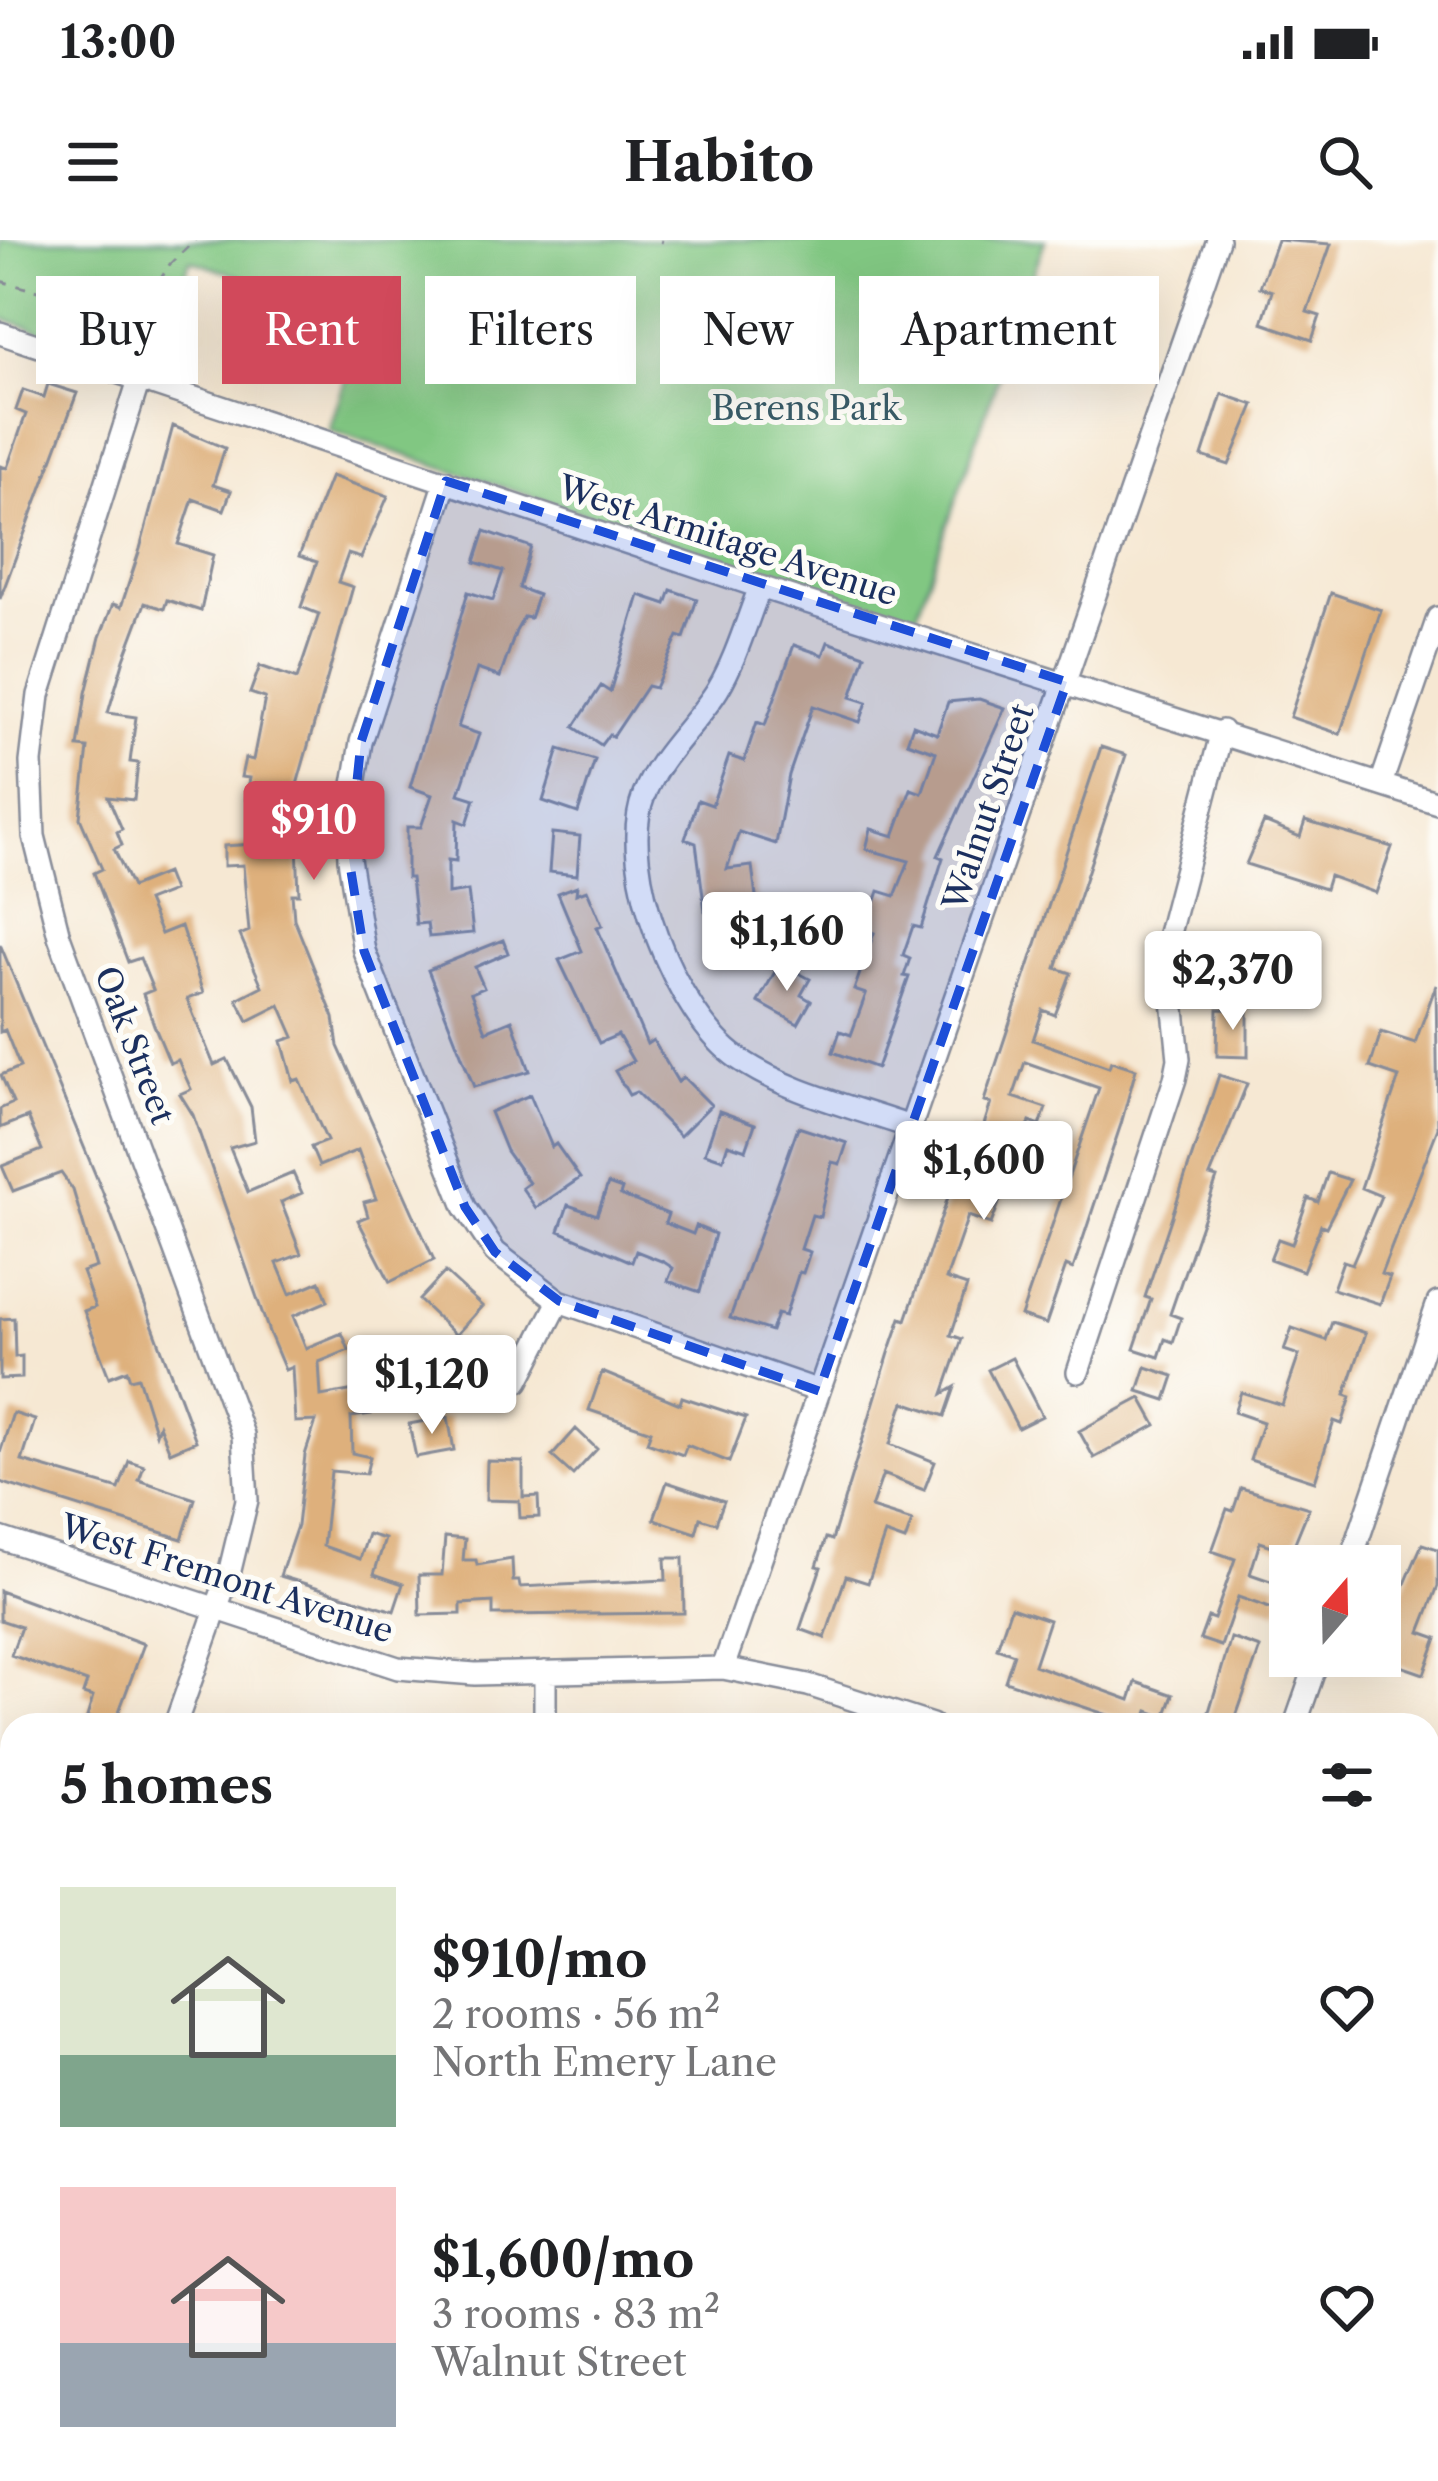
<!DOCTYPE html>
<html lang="en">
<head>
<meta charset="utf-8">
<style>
  :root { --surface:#fff; --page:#f6f6f6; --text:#202124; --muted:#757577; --accent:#d1495b }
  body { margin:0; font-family:"Libre Caslon Text",serif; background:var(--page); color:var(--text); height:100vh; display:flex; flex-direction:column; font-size:45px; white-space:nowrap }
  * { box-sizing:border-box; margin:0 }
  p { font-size:39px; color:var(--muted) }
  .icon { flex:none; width:66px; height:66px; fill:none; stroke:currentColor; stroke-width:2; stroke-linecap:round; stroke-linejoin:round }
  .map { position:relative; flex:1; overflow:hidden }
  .panel { position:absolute; left:0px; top:1473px; width:1440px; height:768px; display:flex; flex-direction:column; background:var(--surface); border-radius:36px 36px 0 0; box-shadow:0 12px 48px #0002 }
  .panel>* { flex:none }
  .banner { position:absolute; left:36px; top:36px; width:1368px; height:108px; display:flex; gap:24px }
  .needle { width:78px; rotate:20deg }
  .tools { position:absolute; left:1269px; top:1305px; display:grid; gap:24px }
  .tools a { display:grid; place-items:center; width:132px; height:132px; border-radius:0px; background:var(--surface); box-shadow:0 12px 48px #0002; font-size:60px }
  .price { position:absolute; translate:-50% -102px; padding:0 27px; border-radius:12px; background:#fff; color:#222; font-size:39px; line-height:78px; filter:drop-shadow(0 3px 6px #0008) }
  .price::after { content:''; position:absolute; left:50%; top:72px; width:36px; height:27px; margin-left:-18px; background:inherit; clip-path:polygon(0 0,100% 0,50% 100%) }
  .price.on { background:var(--accent); color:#fff }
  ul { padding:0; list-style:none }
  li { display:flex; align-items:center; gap:36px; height:300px; padding:0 60px }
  li span { display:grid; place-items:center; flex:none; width:336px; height:240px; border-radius:0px; color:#555 }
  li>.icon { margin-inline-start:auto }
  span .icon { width:144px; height:144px; fill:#fffc; stroke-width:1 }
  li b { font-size:51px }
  h2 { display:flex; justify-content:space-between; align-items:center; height:144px; padding:0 60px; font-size:51px }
  .pill { padding:0 42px; border-radius:0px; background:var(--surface); box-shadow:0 12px 48px #0002; font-size:42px; line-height:108px }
  .pill.on { background:var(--accent); color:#fff }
  .status { display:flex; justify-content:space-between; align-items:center; height:84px; padding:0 60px; background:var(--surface); direction:ltr }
  .status svg { height:33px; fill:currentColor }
  header { display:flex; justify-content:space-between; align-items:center; height:156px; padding:0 60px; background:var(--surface); font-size:54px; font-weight:700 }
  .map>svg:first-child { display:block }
  .green { fill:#81c782; stroke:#4e7b70; stroke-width:3 }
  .building { fill:#deb07c }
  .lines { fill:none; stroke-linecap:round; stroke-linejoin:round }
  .minor-casing { stroke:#888c98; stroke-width:26 }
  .path { stroke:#888c98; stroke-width:3; stroke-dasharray:9 9; stroke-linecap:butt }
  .minor { stroke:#fff; stroke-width:21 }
  .marked { fill:#1d4ed8; fill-opacity:0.2; stroke:#1d4ed8; stroke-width:9; stroke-dasharray:24 15; stroke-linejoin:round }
  .labels { text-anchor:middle; stroke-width:10; stroke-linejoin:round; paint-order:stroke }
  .park-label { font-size:33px; fill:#3a5d69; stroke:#fdfcf7 }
  .street-label { font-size:33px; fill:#1b2f5e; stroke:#fdfcf7 }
</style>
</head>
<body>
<div class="status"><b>13:00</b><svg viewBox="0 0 49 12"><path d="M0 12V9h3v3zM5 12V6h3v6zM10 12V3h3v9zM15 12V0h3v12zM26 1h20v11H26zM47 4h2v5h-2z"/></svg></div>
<header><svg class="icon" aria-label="menu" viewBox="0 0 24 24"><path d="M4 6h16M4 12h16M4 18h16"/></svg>Habito<svg class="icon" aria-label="search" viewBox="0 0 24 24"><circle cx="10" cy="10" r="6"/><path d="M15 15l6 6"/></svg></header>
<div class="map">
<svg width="1438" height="2241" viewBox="0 0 1438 2241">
  <rect width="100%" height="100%" fill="#fdfcf7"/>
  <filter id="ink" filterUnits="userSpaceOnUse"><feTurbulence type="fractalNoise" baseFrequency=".00833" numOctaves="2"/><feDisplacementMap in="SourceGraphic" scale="24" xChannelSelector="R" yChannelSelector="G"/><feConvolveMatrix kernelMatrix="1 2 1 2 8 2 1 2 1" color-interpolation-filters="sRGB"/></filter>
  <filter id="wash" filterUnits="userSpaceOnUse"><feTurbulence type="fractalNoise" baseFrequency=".004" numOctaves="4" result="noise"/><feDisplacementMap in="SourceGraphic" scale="48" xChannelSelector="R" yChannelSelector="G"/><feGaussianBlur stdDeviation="2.7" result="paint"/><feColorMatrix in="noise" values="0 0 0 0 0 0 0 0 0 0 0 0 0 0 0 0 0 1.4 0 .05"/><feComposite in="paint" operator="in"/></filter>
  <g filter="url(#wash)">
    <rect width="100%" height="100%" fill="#f6e8d3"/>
    <path class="green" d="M0,0h1045l-131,382 -585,-192 36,-112 -175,-58 -34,109 -156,-51z"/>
    <g id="blocks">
      <path class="building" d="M1277,0l54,4 -24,68 13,4 -8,24 -50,-17 10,-32 -12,-4z
        M239,75l76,25 -11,31 -75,-25z
        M48,144l29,9 -77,206v-133l7,2 19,-54 -10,-4 7,-20 21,7z
        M1222,154l32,11 -25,60 -27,-9z
        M173,186l52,22 -12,37 18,6 -7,19 -31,-11 -15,45 35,11 -12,56 -34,-11 -3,9 -19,-6 -21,56 -16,54 28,4 -6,45 8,1 -4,37 -26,-3 14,32 -5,3 5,13 -8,4 18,38 34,-14 7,18 -26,10 14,33 20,-8 22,67 -16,6 27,66 13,-6 24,48 4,34 -25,7 18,44 45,-19 9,20 -21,9 20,52 -24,9 13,31 30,-13 8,20 -35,15 13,32 36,-15 7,17 -30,12 2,34 45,-8 5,26 -20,3 1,36 18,4 -4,17 -35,-3 -8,75 37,13 8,-25 17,5 -11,35 29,10 -9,27 -114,-35 17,-50 8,-71 11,-34 -21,1 -3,-55 -7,3 -16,-38 -76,-217 -13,-21 11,-5 -13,-29 -8,3 -16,-38 -11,-31 10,-4 -13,-32 -12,4 -34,-89 8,-4 -22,-51 8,-70 -10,-1 8,-54 14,-56 13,-33 8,3 19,-58z
        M331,236l57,20 -27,62 -13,-4 -10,28 15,5 -66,233h9l3,74h-7l2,25 40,99 4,28 96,214 -44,22 -32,-62 10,-4 -4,-14 12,-3 -18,-49 -39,16 -8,-19 16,-6 -28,-62 -6,2 -11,-40 12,-4 -14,-32 -32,16 -11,-22 25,-13 -22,-51 9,-4 -6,-66 -19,1v-20l31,-2 -2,-43 -7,-2 4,-21 -9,-1 4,-19 8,2 12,-62 -15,-5 10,-27 37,13 22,-65 -18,-7 16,-45 -18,-6z
        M485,291l46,16 -12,41 19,7 -8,23 -6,-1 -8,14 -16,46 -23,-8 -19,58 21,7 -20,60 16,5 -8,25 -10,-4 -1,41 -8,-1v34l20,-3 5,42 -44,4 -2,-14 -11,1 -5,-46h-4v-51h14l11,-32 -22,-8 58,-195 25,8 10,-29 -28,-9z
        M671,350l26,9 -13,39 -6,-2 -23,52 -8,-2 -34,51 -4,-3 -8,11 -27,-18 27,-41 9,6 29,-97 27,9z
        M1331,353l50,17 -41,124 -50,-17z
        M828,402l37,13 -14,42 16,5 -7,20 -47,-16 -24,69 -13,69 -37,-12 -12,37 25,-3 5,38 -9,2 20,48 -36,14 -27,-57 -9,-68 -11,-4 13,-39 14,5 17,-49 15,5 13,-39 8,3 29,-80 29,10z
        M979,459l26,9 -67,148 5,2 -22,70 -8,-2 -10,29 7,3 -6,18 5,1 -32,91 -44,-16 7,-21 11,4 15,-41 -12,-4 20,-57 -8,-3 13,-39 16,5 14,-35 -43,-12 5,-20 23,7 17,-47 11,4 14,-41 -29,-10 6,-17 24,9 11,-32z
        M1101,507l25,8 -70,213 15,5 -16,42 -12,-5 -10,30 76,27 2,-6 25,8 -15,55 -48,145 -7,-3 -20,58 -25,-8 78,-228 -74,-26 -12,35 33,11 -6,18 -10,-4 -39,102 -23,-8 -22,63 21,7 -16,49 11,4 -19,55 12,-7 -10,29 -41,-14 -14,42 45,18 -11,28 -41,-16 -12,34 41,13 -7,20 -20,-7 -17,49 -22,-7 -21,62 -25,-9 21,-62 -4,-1 9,-28 6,2 57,-187 12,-35 5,2 65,-190 10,4 10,-31 -7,-2z
        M559,509l36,11 -17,53 -35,-12z
        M1305,581l87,26 -16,46 -47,-17 -4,13 -79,-25 18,-42 36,15z
        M552,593l28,3 -3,39 -28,-3z
        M577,646l-1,8 11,-4 15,35 -5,2 50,117 6,-4 25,42 5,-5 28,28 -31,31 -44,-44 -7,3 -14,-24 18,-10 -15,-26 -19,8 -40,-83 23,-9 -24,-58z
        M503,700l5,13 -33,14 9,21 -13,5 15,38 26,-11 18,51 -56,16 -46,-117z
        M0,704l103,249 93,248 -26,11 -11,-27 -3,9 -18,-57 -8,2 -3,-9 -18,7 -7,-18 -18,-48 11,-4 -13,-35 14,-5 -23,-77 -12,-17 -48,18 -11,-25 40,-16 -14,-33 -28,11v-19l13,-6 -12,-28 19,-8 -15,-37 -5,2z
        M1217,712l93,27 -8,20 -44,-16 -4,12 -46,-15z
        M780,723l30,16 -9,16 10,6 -13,23 -40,-22z
        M1436,745l2,143 -57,146 9,3 -10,27 -47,-15 10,-28 9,3 29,-68 -20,-8 38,-111 -29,-10 11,-35 34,11z
        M1218,769l30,1v47l-31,-1z
        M1219,835l28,9 -37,92 7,2 -47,136 11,4 -8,24 -8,-3 -6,18 -25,-8 17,-50 -6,-2z
        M530,855l22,52 4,-3 24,34 -44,30 -14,-20 7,-5 -23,-32 -16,-39z
        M719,871l36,13 -9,26 -18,-6 -5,15 -18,-6z
        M798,887l49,16 -7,21 -8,-2 -12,55 -8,-2 -11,34 9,3 -7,21 -4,-1 -14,44 -8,-2 -6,17 -41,-13z
        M1328,933l22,7 -24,47 -5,-2 -18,46 -33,-12 8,-20 14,5 16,-46 10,4z
        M608,944l14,5 -2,6 48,19 -3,9 28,11 3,-8 19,8 -15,58 -32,-11 5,-13 -9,-6 -28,-11 -4,11 -73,-31 9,-26 29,10z
        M445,1032l37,34 -26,29 -37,-35z
        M14,1078l1,39 7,-1v22l-22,1v-60z
        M1332,1082l34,11 -21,62 6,2 -9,27 -8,-3 -19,60 -65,-21 13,-38 -29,-10 7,-20 41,13 17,-50 -15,-5 8,-22 34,12z
        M424,1107l24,8 -12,38 -24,-8z
        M1012,1118l30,58 -24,12 -30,-58z
        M1146,1127l28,9 -8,24 -28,-9z
        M602,1132l78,32 2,-7 64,21 -17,44 -42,-17 -4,10 -36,-13 4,-11 -62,-21z
        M1141,1158l15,27 -62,33 -15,-27z
        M13,1173l22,7 -13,41 97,28 10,-28 15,5 -5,14 56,19 -13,40 -182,-57v-29z
        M448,1177l6,33 -38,7 -7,-33z
        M576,1189l21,20 -24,26 -21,-19z
        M487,1221l36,1v35l15,-1 1,21 -19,1 -1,-17 -33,-1z
        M667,1242l57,19 -8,22 -16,-5 -4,15 -42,-14z
        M1241,1248l68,20 -18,44 -31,-10 -10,32 29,10 -3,9 7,2 -5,16 -40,-14 -17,49 -21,-7 8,-22 6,2 21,-60 -23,-8 15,-42 6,2z
        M445,1297l20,2 -2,21h13l1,5 35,-6 1,22h6l1,6 146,-7 -1,-22h18l1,55 -191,2v-13l-32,2v10l-41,1 -1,-40h23z
        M1422,1304l16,5v37l-18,46 17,6 -13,36 -32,-11 8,-24 -16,-6z
        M0,1351l144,53 -30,81 -27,-8 6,-20 -10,-3 4,-12 -76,-27 10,-28 -21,-7z
        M1011,1367l38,13 -15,45 96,35 6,-18 37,13 -8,22 -17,-6 -5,14h-22l2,-5 -118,-39 9,-27 -17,-6z
        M1231,1398l29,10 -27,77h-28z"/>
    </g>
  </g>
  <g filter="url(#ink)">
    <use href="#blocks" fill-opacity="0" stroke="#888c98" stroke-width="3"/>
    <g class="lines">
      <defs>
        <path id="minor" d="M0,93l760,254 678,216
          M139,140l-100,315 -8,67 3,74 25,100 184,499 4,65 -17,70 -55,155
          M446,241l-85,261 -13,79 1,38 15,92 101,256 30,45 64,49 260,90
          M760,347c-13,33 -24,72 -42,102 -22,36 -59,66 -74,106 -28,71 32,221 95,264 50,34 115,48 171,68
          M1381,544l57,-166
          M1078,1132l97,-293 4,-20 -12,-118 55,-210
          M518,1141l41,-80
          M0,1298l398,130 77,6 248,-6 85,17 124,40
          M1349,1326l89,-263
          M723,1428l495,-1428
          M545,1432v53
          M1295,1485l24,-69
          M1428,1650l10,3
          M0,1910l12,4
          M0,2010l12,-36
          M959,2229l35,12
          M308,2241l4,-12
          M692,2241l4,-12"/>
      </defs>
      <use href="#minor" class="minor-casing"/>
      <path class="path" d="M661,3l1,-3
        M0,41l124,33 18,-5 28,-45 25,-24
        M118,110l13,-36"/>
      <use href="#minor" class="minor"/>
    </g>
  </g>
  <path class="marked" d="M446,241l621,201 -248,709 -260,-90 -64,-49 -30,-45 -101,-256 -15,-92 12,-117z"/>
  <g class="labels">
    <g class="park-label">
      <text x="806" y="180">Berens Park</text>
    </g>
    <g class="street-label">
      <text transform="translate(728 300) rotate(18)" y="12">West Armitage Avenue</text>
      <text transform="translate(988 567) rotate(-71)" y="12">Walnut Street</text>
      <text transform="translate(135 805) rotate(69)" y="12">Oak Street</text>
      <text transform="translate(227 1338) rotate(18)" y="12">West Fremont Avenue</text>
    </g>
  </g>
</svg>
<div class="tools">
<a><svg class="needle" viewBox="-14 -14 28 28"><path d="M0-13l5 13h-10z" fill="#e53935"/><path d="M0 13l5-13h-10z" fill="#757577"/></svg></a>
</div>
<b class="price on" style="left:314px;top:643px">$910</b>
<b class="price" style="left:787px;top:754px">$1,160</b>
<b class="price" style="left:1233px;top:793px">$2,370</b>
<b class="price" style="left:984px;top:983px">$1,600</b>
<b class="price" style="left:432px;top:1197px">$1,120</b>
<div class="banner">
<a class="pill">Buy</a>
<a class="pill on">Rent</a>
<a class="pill">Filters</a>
<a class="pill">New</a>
<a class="pill">Apartment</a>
</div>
<section class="panel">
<h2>5 homes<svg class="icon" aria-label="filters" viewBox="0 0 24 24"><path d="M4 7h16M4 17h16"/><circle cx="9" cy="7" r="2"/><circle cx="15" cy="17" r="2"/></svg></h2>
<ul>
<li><span style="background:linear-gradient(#dfe7d0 70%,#7fa58c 0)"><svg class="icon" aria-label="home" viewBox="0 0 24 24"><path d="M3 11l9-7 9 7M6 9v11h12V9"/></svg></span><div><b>$910/mo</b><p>2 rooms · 56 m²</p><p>North Emery Lane</p></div><svg class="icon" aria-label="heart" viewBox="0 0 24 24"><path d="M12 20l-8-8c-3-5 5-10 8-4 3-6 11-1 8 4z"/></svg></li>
<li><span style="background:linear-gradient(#f6c9c9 65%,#9aa5b1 0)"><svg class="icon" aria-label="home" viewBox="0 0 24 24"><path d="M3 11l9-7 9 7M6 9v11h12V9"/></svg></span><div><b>$1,600/mo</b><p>3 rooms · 83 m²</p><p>Walnut Street</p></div><svg class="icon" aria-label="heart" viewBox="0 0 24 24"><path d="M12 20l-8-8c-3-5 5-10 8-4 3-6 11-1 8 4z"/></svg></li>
</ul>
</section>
</div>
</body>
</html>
